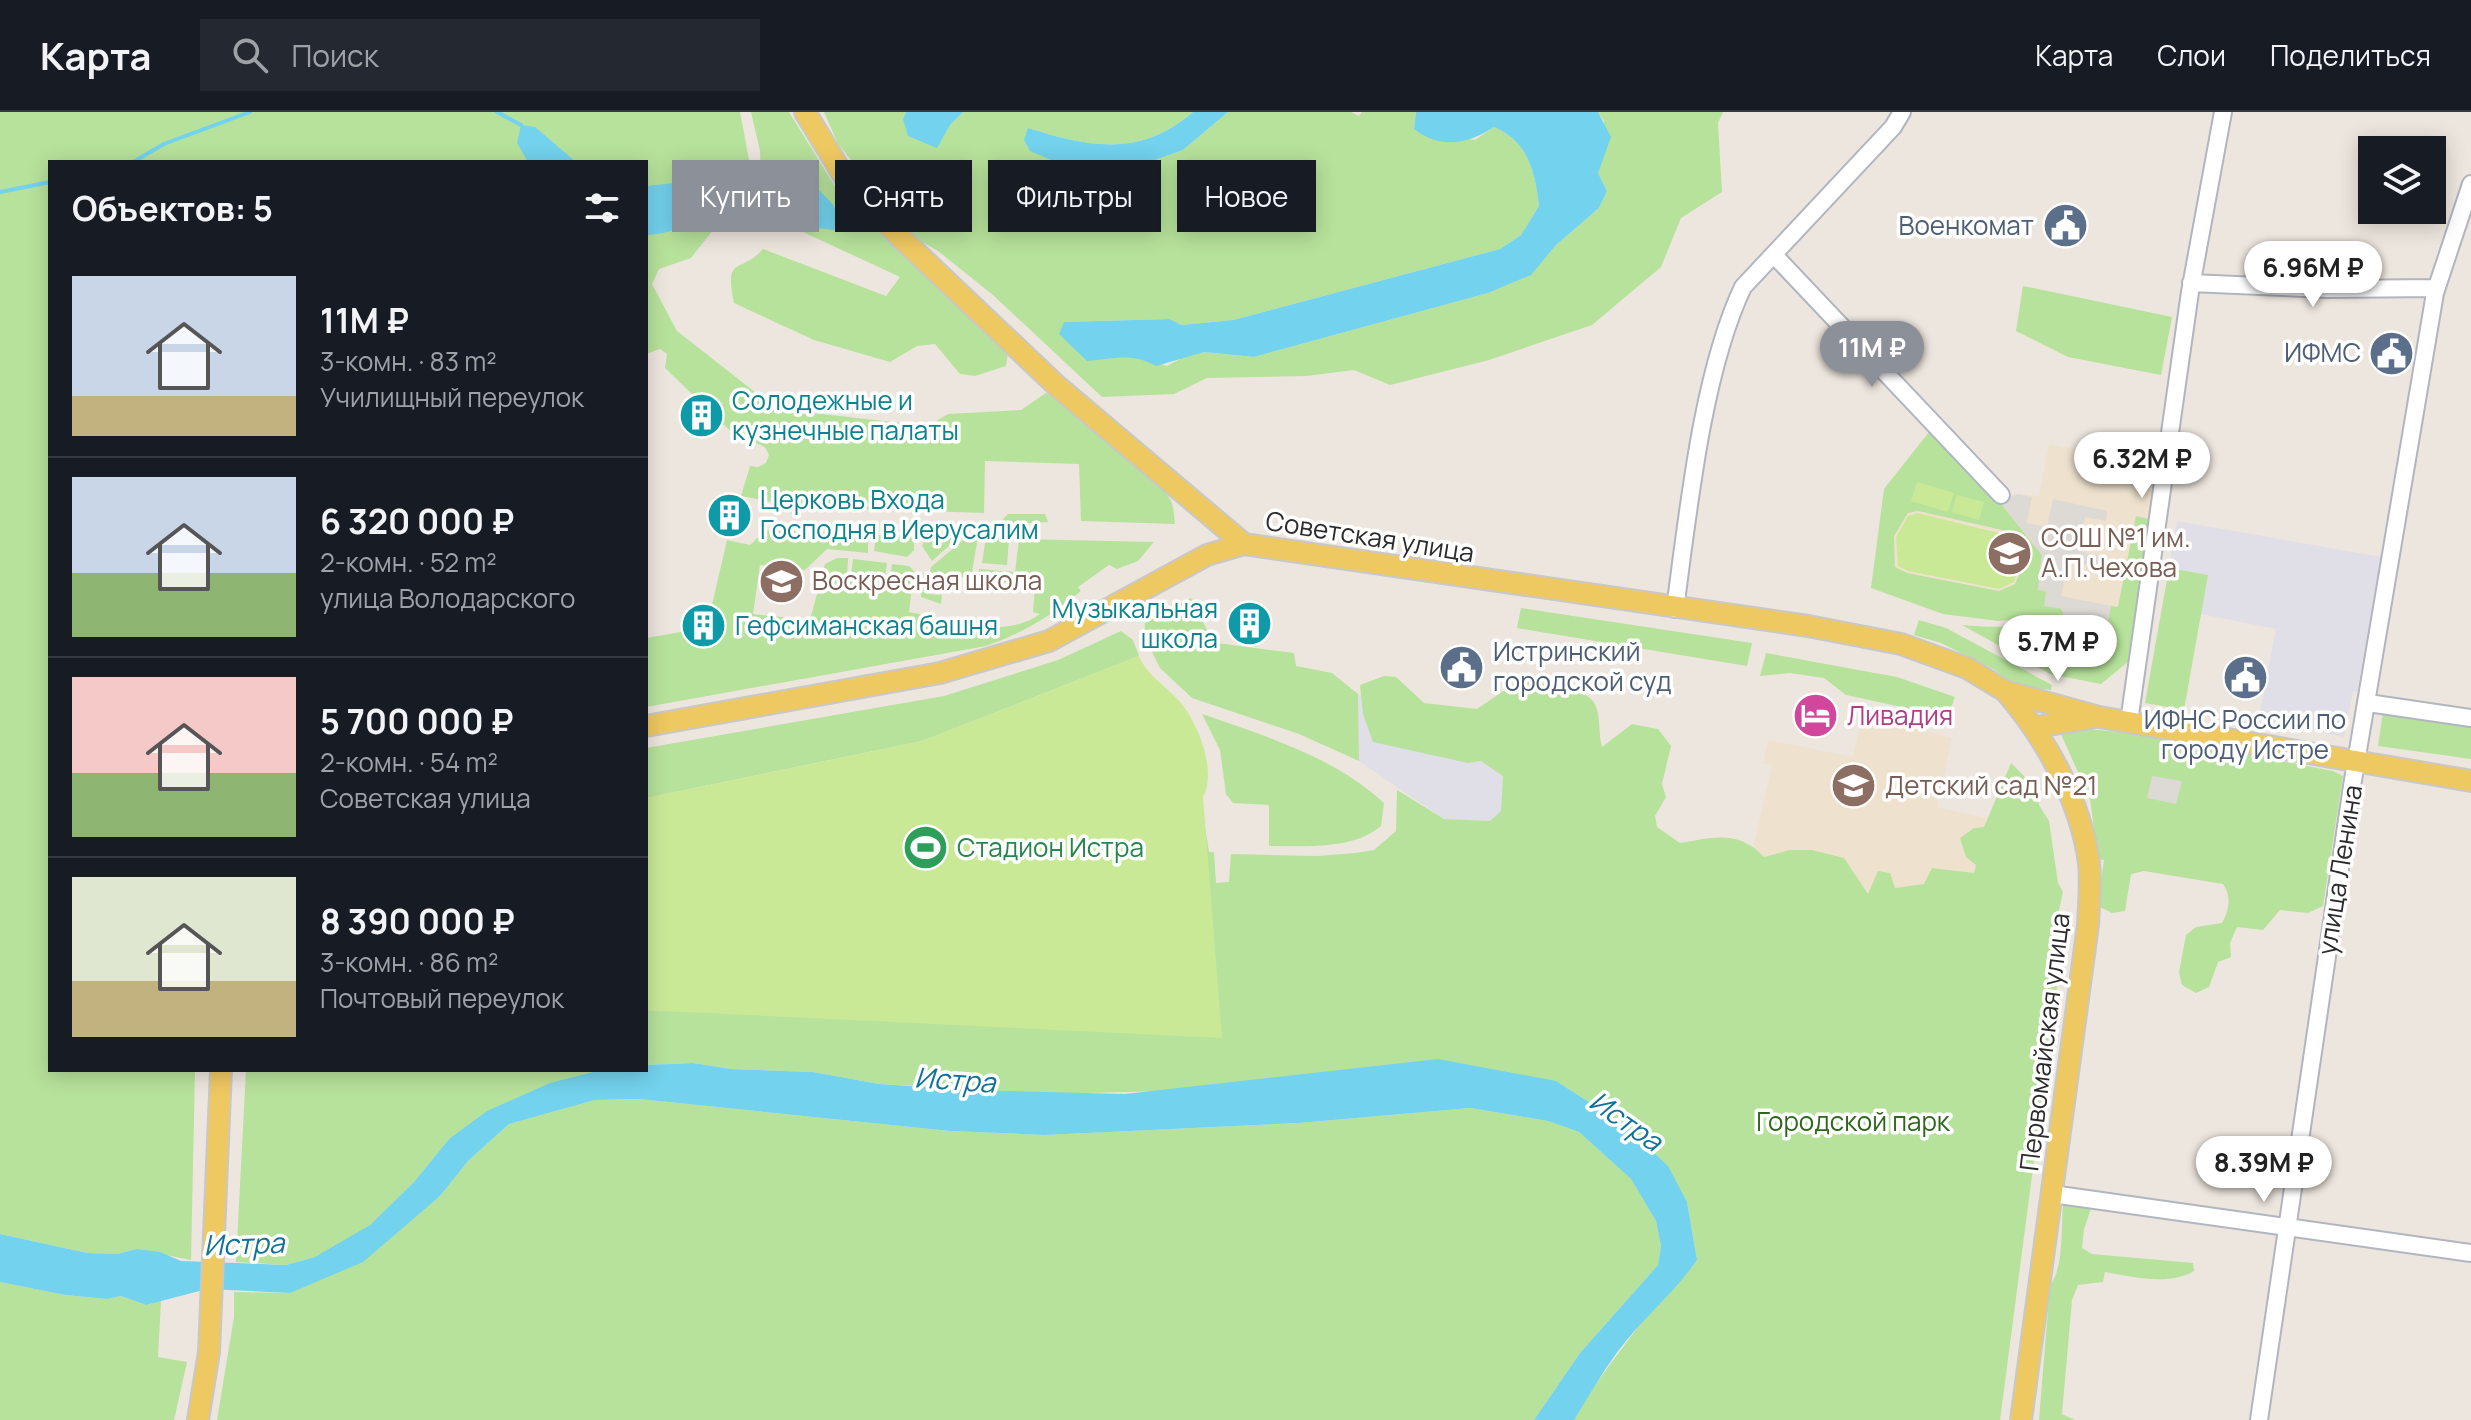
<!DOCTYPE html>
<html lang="ru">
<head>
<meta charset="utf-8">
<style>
  :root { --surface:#171b24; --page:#242831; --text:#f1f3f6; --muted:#9ea1a6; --line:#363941; --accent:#8c9099 }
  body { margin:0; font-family:Manrope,sans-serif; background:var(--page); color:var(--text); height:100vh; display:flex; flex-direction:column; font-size:30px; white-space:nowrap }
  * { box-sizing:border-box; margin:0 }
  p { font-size:26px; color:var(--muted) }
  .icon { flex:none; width:44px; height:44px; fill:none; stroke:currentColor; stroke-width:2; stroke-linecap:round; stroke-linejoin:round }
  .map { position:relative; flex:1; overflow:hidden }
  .details { position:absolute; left:48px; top:48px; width:600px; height:912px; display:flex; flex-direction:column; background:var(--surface); border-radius:0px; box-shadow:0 4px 20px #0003 }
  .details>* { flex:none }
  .banner { position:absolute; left:672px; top:48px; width:760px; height:72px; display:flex; gap:16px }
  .controls { position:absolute; left:2358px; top:24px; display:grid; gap:16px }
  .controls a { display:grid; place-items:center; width:88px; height:88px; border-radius:0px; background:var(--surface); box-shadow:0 4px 20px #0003; font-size:40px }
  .price { position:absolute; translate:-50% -68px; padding:0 18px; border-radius:28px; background:#fff; color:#222; font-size:26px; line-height:52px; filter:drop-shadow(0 2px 4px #0008) }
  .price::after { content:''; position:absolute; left:50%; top:48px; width:24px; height:18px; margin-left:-12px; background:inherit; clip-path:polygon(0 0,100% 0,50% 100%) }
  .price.current { background:var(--accent); color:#fff }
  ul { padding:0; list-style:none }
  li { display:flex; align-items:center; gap:24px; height:200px; padding:0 24px }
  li+li { border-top:2px solid var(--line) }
  li span { display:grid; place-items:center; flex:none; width:224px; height:160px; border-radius:0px; color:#555 }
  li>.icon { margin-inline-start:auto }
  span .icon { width:96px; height:96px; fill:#fffc; stroke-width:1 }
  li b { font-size:34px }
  h2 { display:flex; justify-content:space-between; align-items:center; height:96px; padding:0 24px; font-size:34px }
  .pill { padding:0 28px; border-radius:0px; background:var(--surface); box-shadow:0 4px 20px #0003; font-size:28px; line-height:72px }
  .pill.current { background:var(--accent); color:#fff }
  header { display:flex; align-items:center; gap:48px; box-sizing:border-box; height:112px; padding:0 40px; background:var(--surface); border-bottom:2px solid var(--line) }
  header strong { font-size:38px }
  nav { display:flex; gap:44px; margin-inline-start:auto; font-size:28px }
  .search { width:560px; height:72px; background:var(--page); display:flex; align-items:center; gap:20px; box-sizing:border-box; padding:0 28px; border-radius:0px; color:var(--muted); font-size:30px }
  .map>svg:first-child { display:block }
  .industrial { fill:#e0dee6 }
  .education { fill:#eee2ce }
  .green { fill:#b7e29b; fill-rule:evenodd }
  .pitch { fill:#cae997 }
  .plaza { fill:#ddd9d5 }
  .water { fill:#73d2ed }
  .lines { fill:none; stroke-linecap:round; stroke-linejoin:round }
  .stream { stroke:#73d2ed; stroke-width:4 }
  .minor-casing { stroke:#b1b5bf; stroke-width:20 }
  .major-casing { stroke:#c8c8c8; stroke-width:24 }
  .minor { stroke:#fff; stroke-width:16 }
  .major { stroke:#eec861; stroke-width:20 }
  .labels { text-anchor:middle; stroke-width:7; stroke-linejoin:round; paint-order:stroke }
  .service-label { font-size:26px; fill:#4e5e75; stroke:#fff; text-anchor:end }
  .culture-label { font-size:26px; fill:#0d838f; stroke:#fff; text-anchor:start }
  .street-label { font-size:26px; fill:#2b2b2b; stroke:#fff }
  .education-label { font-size:26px; fill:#785e54; stroke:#fff; text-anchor:start }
  .hotel-label { font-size:26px; fill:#b23c85; stroke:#fff; text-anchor:start }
  .leisure-label { font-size:26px; fill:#27864d; stroke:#fff; text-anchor:start }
  .park-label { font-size:26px; fill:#2f681c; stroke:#fff }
  .water-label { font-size:28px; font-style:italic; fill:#10719b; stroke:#fff }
</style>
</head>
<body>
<header>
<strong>Карта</strong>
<div class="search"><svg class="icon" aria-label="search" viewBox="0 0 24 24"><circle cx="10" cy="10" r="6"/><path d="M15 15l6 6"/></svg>Поиск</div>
<nav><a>Карта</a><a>Слои</a><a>Поделиться</a></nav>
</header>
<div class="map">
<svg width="2471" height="1308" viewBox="0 0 2471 1308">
  <rect width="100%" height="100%" fill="#ede6de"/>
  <path class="industrial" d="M2177,409l204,36 -24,135 -4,-1 -9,46 -85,-19 17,-89 -75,-15 6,-39 -38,-7z
    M1358,582l50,11 130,95 -48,21 -46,-2 -85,-58z"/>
  <path class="education" d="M1929,320l65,65 24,-3 21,2 10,-52 26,5 -1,10 81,13 -26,189 -28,23 -51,-10 -8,-15 -4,-41 -4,-2 -35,5 -56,-7 -72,-26 13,-99z
    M1863,602l89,24 -15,69 49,11 -11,55 -47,26 -181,-24 25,-110 -9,-2 5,-23 85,17z"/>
  <path class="green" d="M0,0h740l9,48 -3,28 -55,70 -32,11 -7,15 25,47 93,73 25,7 133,15 20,-12 73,-4 25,-17c30,18 109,77 124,106 4,7 4,17 5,25l-94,-3 -2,-57 -94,-3 -1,52 -185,-6 -58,-11 9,-30 8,1 8,-4 3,-8 -4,-8 -16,-7 -5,4 -79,-76 2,-14 -7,-5 -14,5v-192h-596v908h145l-4,190 -55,-11 -19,5 -30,-1 -87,-19z
    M751,0h38l49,79 170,162 -2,13 -31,10 -15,-2 -25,-30 -18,2 -27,16 -76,-22 -80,-37c-10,-49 6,-28 29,-54l123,47 14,-19 -138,-64 -2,-62z
    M824,0h82l-3,7 47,6 13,-13h230c-53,46 -104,35 -165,16l44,41 39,1 44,-10 28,-10 45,-38h123l8,4 3,-4h54l-2,16 61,12 19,-13c34,14 41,45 45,79l-18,29 -21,14 -267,71 -51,5 -14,-6 -104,3 34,38c22,-9 47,-1 69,6l22,-12 15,-2 50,5 234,-64 42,-18 26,-30 43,-37 8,-17 -9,-18 6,-52 -6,-9h125l-5,11 4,69 -41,26 -20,49 -69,58 -103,35 -99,25 -36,-15 -48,6 -99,2 -33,16 -72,3 -109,-102 -55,-44 -26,-15 -41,-42 -7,-18 -26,-32z
    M2023,174l149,31 -11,58 -93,-18 -52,-26z
    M1929,320l69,68 44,55 -4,34c21,4 26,26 32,42l9,6 15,-3 5,-11 8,1 4,-18 7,1 18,-91 13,3 -20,142 -28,23 -51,-10 -88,-49c27,2 50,5 75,-7l-3,-2 -35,5 -56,-7 -72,-26 13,-99zM1918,399l93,21c20,14 13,33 4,52l-16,7 -92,-18 -12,-6 -1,-31 14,-23z
    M1008,402h37l3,8 -41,2 -4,-5z
    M766,418l102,4v19l-41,-4 -22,21 -45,-5 -7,49 57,6 15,-56 12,-6h11l-1,21 3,3 39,3 3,-21 17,2 5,5 -5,41c42,8 93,29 131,2l-7,-2 2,-26 -57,-7 1,-10 36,3 4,-33 135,3 -16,19 -21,8 -8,-4 -31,22 3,4c-31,26 -58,42 -95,55l-340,61v-69l46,-8 -3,6 5,2 3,-4 8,4 8,-3 3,-7 -7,-10 18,-78 23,5z
    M876,423h32l6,5v10l-7,7 -33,-6z
    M968,424l10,1 -7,41 -38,-5 -3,21 12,1 -1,9 -20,-7 1,-24h8l1,-6z
    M926,425h33l-27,24 -10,-15z
    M986,425l23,2 -2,26 -25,-2z
    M853,447l34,4 -2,15 -34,-3z
    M2169,456l39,7 -24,135 -39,-7z
    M1191,486l17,34h8l1,11 77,10 2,13 36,7 26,21 1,67 -60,-27 -107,-36 -32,-30 -16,-32 1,-13z
    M1521,496l231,35 -5,23 -230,-38z
    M1919,508l27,8 106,57 -1,5 -37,-5 -21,-16 -52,-26 -27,-8z
    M1121,519l12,9 6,16 -217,85 -276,57v-50l298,-52 114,-36z
    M1766,541l131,24 58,20 -7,20 -102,-22 -22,-17 -34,-5 -30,3z
    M1384,564l12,1 28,26 53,6 41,-28c20,4 67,4 77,23 6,13 3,29 7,43l30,-23 26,5 13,17 -9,38 4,13 -11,19 2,11 23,16c32,-5 58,-14 84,14l26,-7h22l32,8 24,36 10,-23 12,2 5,15 29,-4 8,-16 42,5 2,-8 -10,-8 -6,-19 14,-10 10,-1 27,-64 26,26 2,16 10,16 9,62 5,9 -6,27 8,5 -65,496h-429c25,-36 49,-71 77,-105 16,-19 34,-34 49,-55l-10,-58 -65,-79 -66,-42 -508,13 -169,-10 -66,-12 -82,-3 -38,-6 -47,2v-55l221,9 337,-198 5,31h5l2,31 13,-1 2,-28 86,2 38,-3 19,-3 22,-19 1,-41 47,29 46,2 11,-10 2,-35 -22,-15 -13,2 -95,-21 -10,-28 -3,-29z
    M2383,600l88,12v35l-93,-13z
    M1202,602c64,22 132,43 182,89l-3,23c-28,24 -76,20 -112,20v-41l-36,-2 -7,-9 -6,-44z
    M2088,617l50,5 195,37 10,5 -20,130 -15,7 -28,-3 -17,20 -26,-3 -7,16 1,14 -13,5 -9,25 -13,6 -14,-8 -3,-13 7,-37 10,-8 26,-4c7,-13 10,-26 1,-39l-79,-13 -13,3 -6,37 -13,2 -12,-6 -2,-9 6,-38 -6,-1 -8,-60 -30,-67z
    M246,958h359l-156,69 -35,43 -44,43 -23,16 -32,16 -29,8 -50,-3z
    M639,987l311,32 95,4 254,-12 171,-15 78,13 31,11 52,47 25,42 5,25 -3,19 -78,88 -46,67h-1317l17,-103v-25l56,1 119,-72 31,-25 28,-35 41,-37 86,-24z
    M2063,1091l29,3 -8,23 -2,19 10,6 101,9 1,8c-26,15 -60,6 -89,1l-2,10 -25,3 -6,15 -10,114 13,6h-36l11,-135c14,-16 11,-58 13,-82z
    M0,1170l65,13 42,4 14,-3 25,9 15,-4 -3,56 29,5 -13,58h-174z"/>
  <path class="pitch" d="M1917,370l37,11 -6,19 -37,-11z
    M1957,383l27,7 -5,18 -27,-8z
    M1917,401l98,24c12,14 5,30 -1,45l-15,7 -91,-18 -10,-5 -2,-29 12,-21z
    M1139,544c7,19 30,32 42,47 18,22 36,69 22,94l19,241 -576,-28v-212l276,-57z"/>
  <path class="plaza" d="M2018,382l14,3 -5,26 20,4 6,-28 54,12 -1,10 -21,-4 -7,34 23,5 -2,11 -31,-6 -7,35 50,10 -3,19 -9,-1 -10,12 -16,-1 -6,-8v-10l-4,-1v-7l-19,-3 2,-15 -8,-1 4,-35 -44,-55z
    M2152,664l30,5 -6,23 -29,-6z"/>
  <path class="water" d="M906,0h57l-13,13 -13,23 -29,-12 -5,-17z
    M1193,0h35l-45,38 -28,10 -44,10 -39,-1 -42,-18 -6,-11 4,-12c61,19 112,30 165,-16z
    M1416,0h182l13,25 -13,36 9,18 -8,17 -43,37 -25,30 -43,18 -234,64 -50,-5 -48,14c-24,-14 -43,-7 -69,-5l-28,-27 5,-12 105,-3 13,6 51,-5 267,-71 21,-14 18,-29c-4,-34 -11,-65 -45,-79 -27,18 -54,22 -80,2z
    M521,13l14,2 41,35h-48l-11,-19z
    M710,62l9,11 -1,19c-23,17 -43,30 -72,31v-49l49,-5z
    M792,62c19,6 42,28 51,46l-8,10 -20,-2 -36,-22 -3,-15 4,-12z
    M1438,947l118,22 66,42 46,43 19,36 10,58c-23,33 -54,58 -79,91 -16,22 -30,46 -44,69h-40l46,-67 78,-88 3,-19 -5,-25 -25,-42 -52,-47 -31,-11 -78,-13 -171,15 -254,12 -95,-4 -311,-32 -44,1 -86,24 -41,37 -28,35 -77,66 -73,31 -83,-4 -61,16 -25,-9 -14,3 -42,-4 -65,-13v-48l87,19 30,1 19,-5 24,3 21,9 105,4 29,-8 55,-32 44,-43 35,-43 38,-28 63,-28 47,-12 49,-1v-5l47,-2 38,6 82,3 66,12 88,6 158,4z"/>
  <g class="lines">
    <path class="stream" d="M497,0l24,13
      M133,50l31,-18 86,-32
      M0,80l50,-10"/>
    <defs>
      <path id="minor" d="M1774,143l227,240
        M2191,171l136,6 109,-1
        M1675,497c13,-96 27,-236 68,-322l150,-160 9,-15
        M2368,591l103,15
        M2129,610l61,-430 33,-180
        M2052,1082l419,59
        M2259,1308l93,-634 83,-493 36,-109"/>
      <path id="major" d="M805,0l43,71 54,56 155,147 187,158
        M2005,579c40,46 76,110 84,172 2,20 0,42 -1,62l-67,495
        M646,614l294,-53 109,-32 158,-86 37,-11 564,82 93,18 66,24 38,23 94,26 372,64
        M2036,615l55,-9
        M198,1308l11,-68 12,-282"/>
    </defs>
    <use href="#minor" class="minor-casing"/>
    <use href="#major" class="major-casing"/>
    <use href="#minor" class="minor"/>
    <use href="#major" class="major"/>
  </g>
  <defs>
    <symbol id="civic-disc" viewBox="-11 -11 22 22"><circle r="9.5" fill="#5c6f8a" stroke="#fff"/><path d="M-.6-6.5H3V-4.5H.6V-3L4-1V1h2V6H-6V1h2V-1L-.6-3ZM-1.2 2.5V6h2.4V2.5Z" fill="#fff"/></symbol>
    <symbol id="building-disc" viewBox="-11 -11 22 22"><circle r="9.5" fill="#0f9aa8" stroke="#fff"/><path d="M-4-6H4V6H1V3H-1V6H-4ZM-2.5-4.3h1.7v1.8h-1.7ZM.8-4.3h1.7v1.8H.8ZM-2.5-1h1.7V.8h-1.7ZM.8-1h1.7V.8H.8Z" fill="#fff"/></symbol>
    <symbol id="school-disc" viewBox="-11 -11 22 22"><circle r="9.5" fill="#8d6e63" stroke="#fff"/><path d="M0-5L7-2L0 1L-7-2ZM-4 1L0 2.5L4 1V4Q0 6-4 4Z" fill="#fff"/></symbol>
    <symbol id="hotel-disc" viewBox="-11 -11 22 22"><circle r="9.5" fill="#d1479c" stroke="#fff"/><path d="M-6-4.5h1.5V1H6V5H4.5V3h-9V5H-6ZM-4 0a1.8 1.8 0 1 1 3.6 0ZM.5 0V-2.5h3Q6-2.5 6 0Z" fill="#fff"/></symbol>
    <symbol id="stadium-disc" viewBox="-11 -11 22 22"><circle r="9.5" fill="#2e9e5b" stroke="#fff"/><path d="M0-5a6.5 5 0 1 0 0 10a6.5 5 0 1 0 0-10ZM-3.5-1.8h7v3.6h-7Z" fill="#fff"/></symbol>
  </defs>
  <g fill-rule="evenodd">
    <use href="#civic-disc" x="2040" y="88" width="51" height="51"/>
    <use href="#civic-disc" x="2366" y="216" width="51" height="51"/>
    <use href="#building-disc" x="676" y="278" width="51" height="51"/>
    <use href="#building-disc" x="704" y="378" width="51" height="51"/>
    <use href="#school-disc" x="1984" y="416" width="51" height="51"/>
    <use href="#school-disc" x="756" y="444" width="51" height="51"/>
    <use href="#building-disc" x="1224" y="486" width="51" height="51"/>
    <use href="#building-disc" x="678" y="488" width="51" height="51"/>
    <use href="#civic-disc" x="1436" y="530" width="51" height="51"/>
    <use href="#civic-disc" x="2220" y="540" width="51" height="51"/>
    <use href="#hotel-disc" x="1790" y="578" width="51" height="51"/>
    <use href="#school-disc" x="1828" y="648" width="51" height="51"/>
    <use href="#stadium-disc" x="900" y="710" width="51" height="51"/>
  </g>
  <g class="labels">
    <g class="service-label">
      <text x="2034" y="123">Военкомат</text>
      <text x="2361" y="250">ИФМС</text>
      <text x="1493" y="549" text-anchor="start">Истринский<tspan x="1493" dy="30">городской суд</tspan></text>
      <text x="2245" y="617" text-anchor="middle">ИФНС России по<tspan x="2245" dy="30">городу Истре</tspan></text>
    </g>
    <g class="culture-label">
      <text x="732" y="298">Солодежные и<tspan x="732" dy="30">кузнечные палаты</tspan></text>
      <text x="760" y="397">Церковь Входа<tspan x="760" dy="30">Господня в Иерусалим</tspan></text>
      <text x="1218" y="506" text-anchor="end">Музыкальная<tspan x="1218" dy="30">школа</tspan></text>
      <text x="735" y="523">Гефсиманская башня</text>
    </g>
    <g class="street-label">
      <text transform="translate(1370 425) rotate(9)" y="9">Советская улица</text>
      <text transform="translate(2340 758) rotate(-81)" y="9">улица Ленина</text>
      <text transform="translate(2045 930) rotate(-83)" y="9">Первомайская улица</text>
    </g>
    <g class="education-label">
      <text x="2041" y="435">СОШ №1 им.<tspan x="2041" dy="30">А.П.Чехова</tspan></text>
      <text x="812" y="478">Воскресная школа</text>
      <text x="1885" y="683">Детский сад №21</text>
    </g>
    <g class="hotel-label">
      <text x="1847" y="613">Ливадия</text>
    </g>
    <g class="leisure-label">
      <text x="957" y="745">Стадион Истра</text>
    </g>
    <g class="park-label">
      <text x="1853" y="1019">Городской парк</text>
    </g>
    <g class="water-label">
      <text transform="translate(955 968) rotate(4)" y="10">Истра</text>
      <text transform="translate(1626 1009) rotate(35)" y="10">Истра</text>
      <text transform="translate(244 1132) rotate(-2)" y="10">Истра</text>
    </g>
  </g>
</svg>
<div class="controls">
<a><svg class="icon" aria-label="layers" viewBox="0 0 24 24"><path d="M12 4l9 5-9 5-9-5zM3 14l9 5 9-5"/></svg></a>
</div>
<b class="price" style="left:2313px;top:197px">6.96M ₽</b>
<b class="price current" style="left:1872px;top:277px">11M ₽</b>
<b class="price" style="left:2142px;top:388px">6.32M ₽</b>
<b class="price" style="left:2058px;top:571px">5.7M ₽</b>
<b class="price" style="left:2264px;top:1092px">8.39M ₽</b>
<div class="banner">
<a class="pill current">Купить</a>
<a class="pill">Снять</a>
<a class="pill">Фильтры</a>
<a class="pill">Новое</a>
</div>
<section class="details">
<h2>Объектов: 5<svg class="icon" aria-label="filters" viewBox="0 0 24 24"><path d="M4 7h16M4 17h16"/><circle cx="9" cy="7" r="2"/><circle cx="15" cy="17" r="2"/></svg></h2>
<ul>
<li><span style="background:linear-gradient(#c9d6e8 75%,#c2b280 0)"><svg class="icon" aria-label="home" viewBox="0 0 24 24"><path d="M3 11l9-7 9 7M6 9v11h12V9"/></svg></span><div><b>11M ₽</b><p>3-комн. · 83 m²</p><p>Училищный переулок</p></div></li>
<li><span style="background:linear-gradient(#c9d6e8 60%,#8fb573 0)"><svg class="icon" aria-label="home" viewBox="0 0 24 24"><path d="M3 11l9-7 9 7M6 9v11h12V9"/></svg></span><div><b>6 320 000 ₽</b><p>2-комн. · 52 m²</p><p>улица Володарского</p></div></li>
<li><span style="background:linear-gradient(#f6c9c9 60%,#8fb573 0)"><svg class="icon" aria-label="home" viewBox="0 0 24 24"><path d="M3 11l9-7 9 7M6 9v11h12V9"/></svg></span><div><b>5 700 000 ₽</b><p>2-комн. · 54 m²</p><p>Советская улица</p></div></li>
<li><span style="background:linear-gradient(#dfe7d0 65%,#c2b280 0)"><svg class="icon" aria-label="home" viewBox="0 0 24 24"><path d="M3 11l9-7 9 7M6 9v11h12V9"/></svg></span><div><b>8 390 000 ₽</b><p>3-комн. · 86 m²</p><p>Почтовый переулок</p></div></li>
</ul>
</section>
</div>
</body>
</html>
